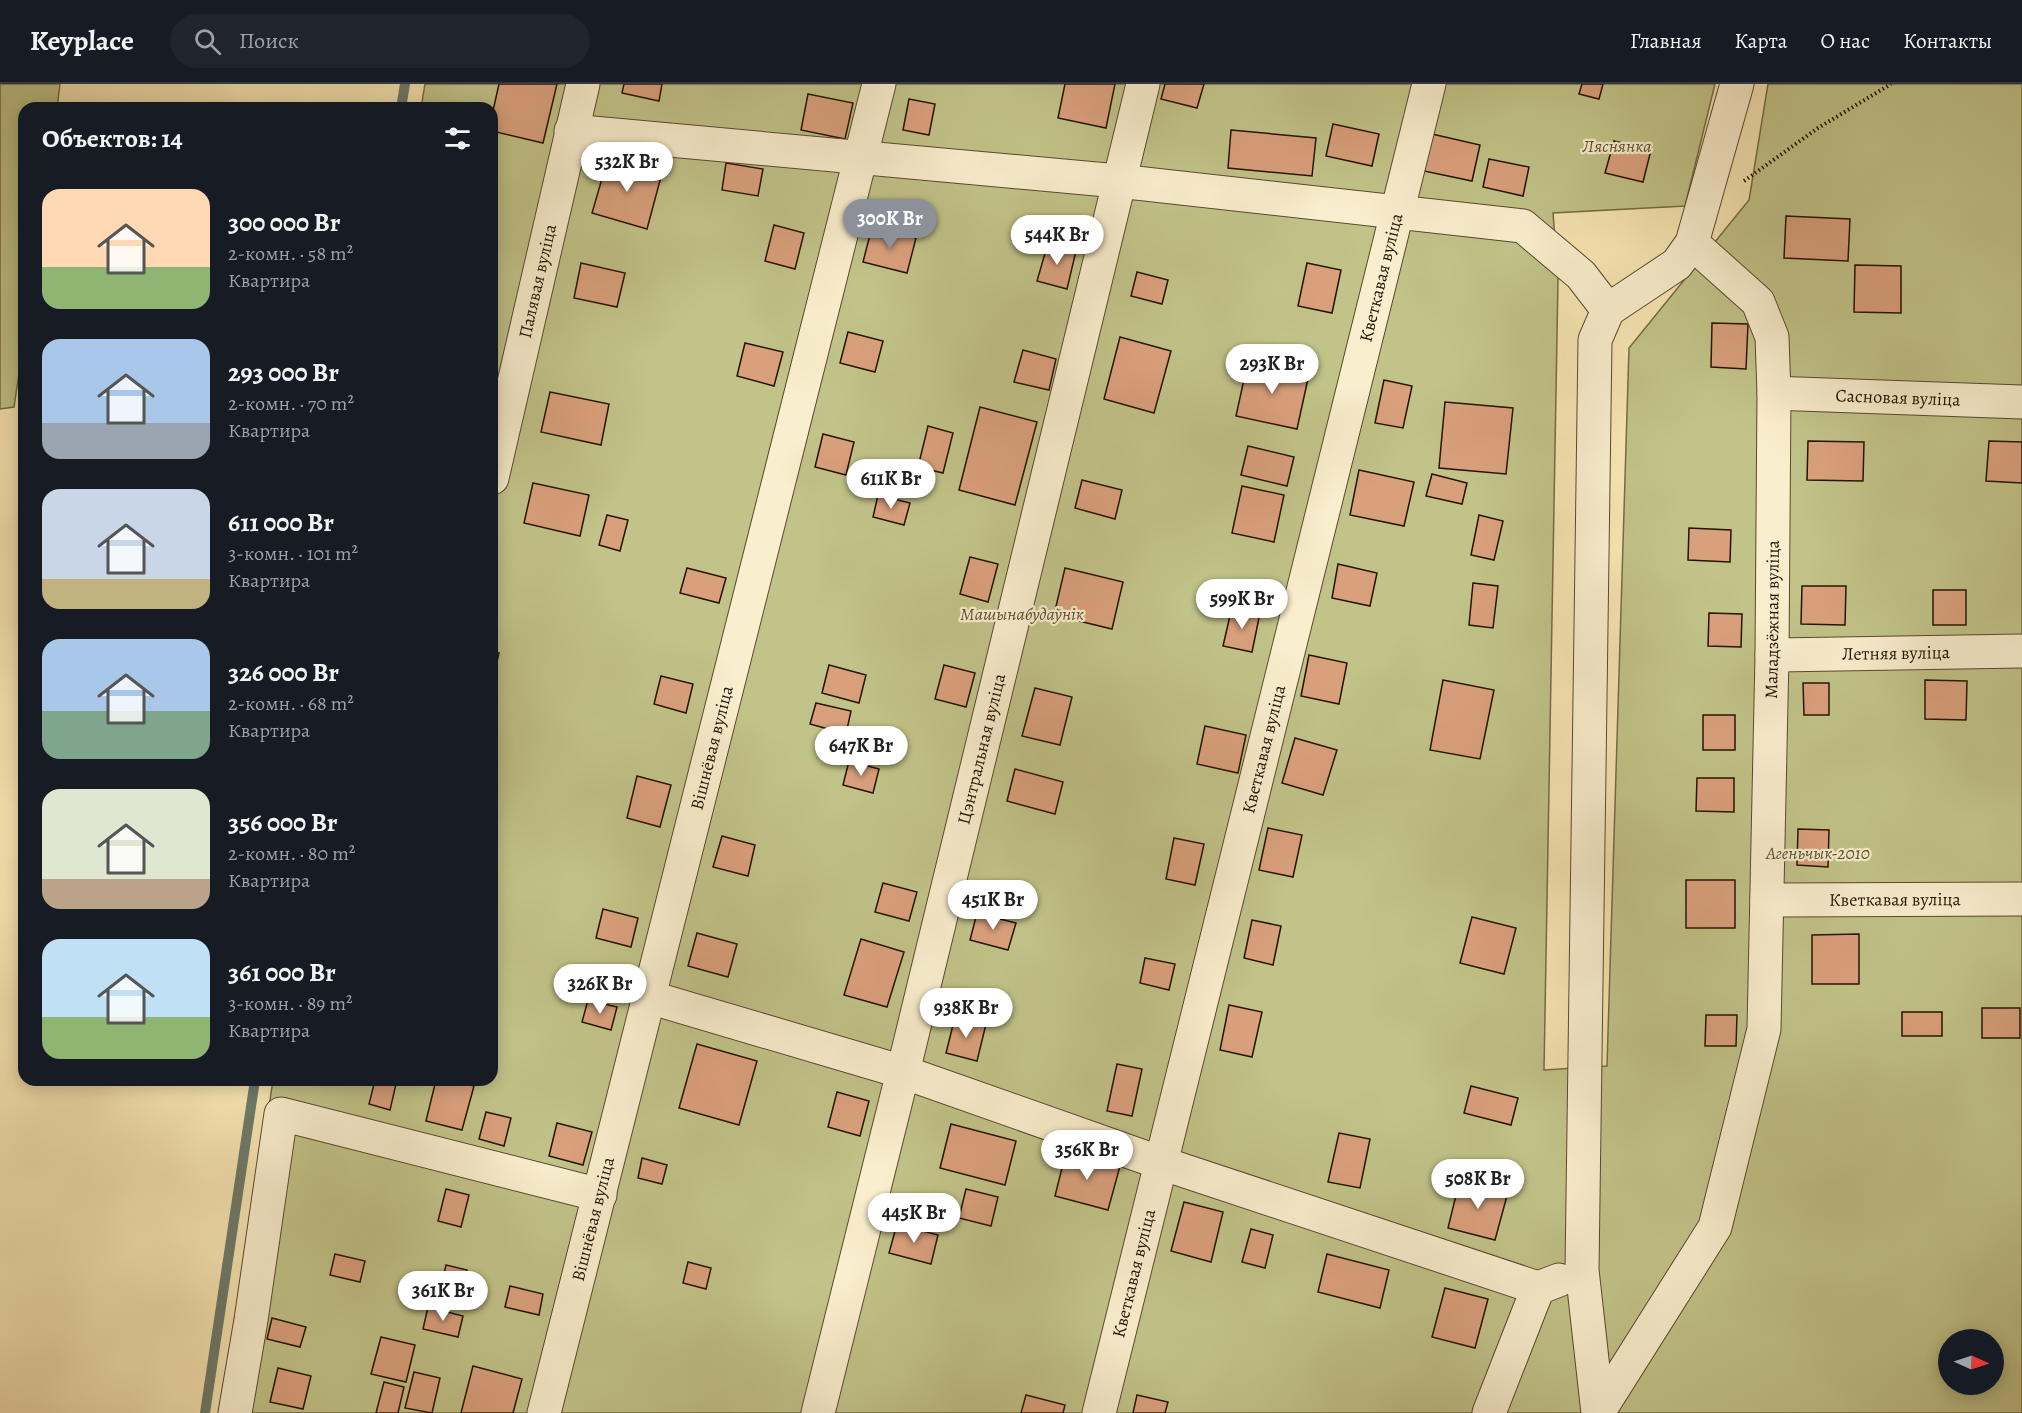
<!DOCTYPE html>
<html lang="ru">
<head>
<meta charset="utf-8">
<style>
  :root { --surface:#171b24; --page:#20242c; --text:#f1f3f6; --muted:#9ea1a6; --line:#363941; --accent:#8c9099 }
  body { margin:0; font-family:Alegreya,serif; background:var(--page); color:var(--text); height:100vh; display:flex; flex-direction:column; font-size:22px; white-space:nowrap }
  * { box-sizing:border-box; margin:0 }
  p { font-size:20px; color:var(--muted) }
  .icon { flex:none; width:33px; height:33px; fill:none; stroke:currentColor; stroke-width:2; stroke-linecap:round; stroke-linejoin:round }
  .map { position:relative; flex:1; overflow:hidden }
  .side { position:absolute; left:18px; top:18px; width:480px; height:984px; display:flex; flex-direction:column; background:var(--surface); border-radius:18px; box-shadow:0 3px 15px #0003 }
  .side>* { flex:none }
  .needle { width:39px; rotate:93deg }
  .controls { position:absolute; left:1938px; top:1245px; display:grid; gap:12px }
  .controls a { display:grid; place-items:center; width:66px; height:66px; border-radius:50%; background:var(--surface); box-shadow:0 3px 15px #0003; font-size:30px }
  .price { position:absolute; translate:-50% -51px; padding:0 14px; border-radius:21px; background:#fff; color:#222; font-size:20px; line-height:39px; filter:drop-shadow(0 2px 3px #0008) }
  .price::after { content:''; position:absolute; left:50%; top:36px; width:18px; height:14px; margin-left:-9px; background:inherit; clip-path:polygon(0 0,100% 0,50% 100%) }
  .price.active { background:var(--accent); color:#fff }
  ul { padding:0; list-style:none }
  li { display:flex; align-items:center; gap:18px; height:150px; padding:0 24px }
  li span { display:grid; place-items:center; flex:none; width:168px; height:120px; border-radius:18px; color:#555 }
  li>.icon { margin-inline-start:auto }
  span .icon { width:72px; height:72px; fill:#fffc; stroke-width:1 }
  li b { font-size:26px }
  h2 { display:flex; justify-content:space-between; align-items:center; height:72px; padding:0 24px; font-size:26px }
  header { display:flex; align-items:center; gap:36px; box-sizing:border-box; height:84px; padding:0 30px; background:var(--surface); border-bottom:2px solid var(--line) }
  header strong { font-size:28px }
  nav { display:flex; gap:33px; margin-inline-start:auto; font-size:21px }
  .search { width:420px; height:54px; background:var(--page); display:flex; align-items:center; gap:15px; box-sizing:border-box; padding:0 21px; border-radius:33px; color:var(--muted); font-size:22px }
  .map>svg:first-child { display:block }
  .green { fill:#c1c388; stroke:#746b46; stroke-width:1.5; fill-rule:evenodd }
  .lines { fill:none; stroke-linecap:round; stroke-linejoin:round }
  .stream { stroke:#6d7a6b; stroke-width:10 }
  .building { fill:#d9a07c; stroke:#261303; stroke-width:1.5 }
  .minor-casing { stroke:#5a482f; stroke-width:35 }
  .path { stroke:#261303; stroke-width:4; stroke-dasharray:1.5 3; stroke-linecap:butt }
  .minor { stroke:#f9eecd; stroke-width:33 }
  .labels { text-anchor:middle; stroke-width:4.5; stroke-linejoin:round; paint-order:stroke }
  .park-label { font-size:18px; font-style:italic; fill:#5c5132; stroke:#f9eecd }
  .street-label { font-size:18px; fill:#261303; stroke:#f9eecd }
</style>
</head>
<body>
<header>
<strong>Keyplace</strong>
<div class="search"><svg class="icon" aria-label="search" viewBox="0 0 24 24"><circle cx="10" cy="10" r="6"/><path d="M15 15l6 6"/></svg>Поиск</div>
<nav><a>Главная</a><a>Карта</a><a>О нас</a><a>Контакты</a></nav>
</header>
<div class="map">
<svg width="2022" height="1329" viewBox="0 0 2022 1329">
  <rect width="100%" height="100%" fill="#f6e5b2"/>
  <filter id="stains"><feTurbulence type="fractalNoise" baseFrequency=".00333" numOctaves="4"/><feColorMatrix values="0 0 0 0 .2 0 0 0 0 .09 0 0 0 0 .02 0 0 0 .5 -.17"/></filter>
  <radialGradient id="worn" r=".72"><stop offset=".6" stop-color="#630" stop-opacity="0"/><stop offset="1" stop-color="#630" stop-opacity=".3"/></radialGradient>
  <path class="green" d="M0,0h60l-3,24h-33v232l-10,67 -14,2z
    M425,0h1290l-30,122 -132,7 5,66 -14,791 63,-4 22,-718 120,-148 19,-116h254v1329h-1799l50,-333h219v-972h-71zM1948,1256h46v44h-46z"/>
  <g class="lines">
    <path class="stream" d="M401,24l4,-24
      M205,1329l50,-333"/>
  </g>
  <path class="building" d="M499,0h58l-14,59 -51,-12v-16z
    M624,0h38l-3,17 -37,-8z
    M1065,0h50l-9,44 -48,-10z
    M1165,0h39l-7,24 -36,-9z
    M1582,0h21l-4,15 -20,-5z
    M808,10l45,9 -8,36 -44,-9z
    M909,15l26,5 -6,31 -26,-5z
    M1333,40l46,10 -7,32 -46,-10z
    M1231,46l85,8 -4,38 -84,-8z
    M1432,50l48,11 -8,36 -48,-10z
    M1614,57l37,9 -8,32 -38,-9z
    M608,74l54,15 -15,56 -55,-16z
    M1489,75l40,8 -6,29 -40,-9z
    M726,79l37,6 -5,27 -36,-6z
    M1786,132l64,3 -2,42 -64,-3z
    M774,141l30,8 -9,36 -30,-8z
    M872,143l44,11 -9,35 -44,-11z
    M1048,159l28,8 -9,38 -30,-8z
    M581,179l44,10 -8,34 -43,-9z
    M1307,179l34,7 -9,43 -34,-7z
    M1855,181l46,1v47l-47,-1z
    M1137,188l31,8 -6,24 -31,-8z
    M1712,239l36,1 -2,45 -35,-2z
    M848,248l35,9 -8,31 -35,-9z
    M1120,253l51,14 -17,62 -50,-14z
    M745,259l38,9 -9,34 -37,-10z
    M1023,266l33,9 -7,31 -35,-8z
    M1248,277l61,13 -12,55 -61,-13z
    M1384,296l28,6 -9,42 -28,-5z
    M550,308l59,12 -8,41 -60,-13z
    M1445,318l68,6 -7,66 -67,-6z
    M980,323l57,15 -22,83 -56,-15z
    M928,342l25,7 -10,40 -25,-6z
    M823,350l31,8 -8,33 -31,-8z
    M1808,357l56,1 -1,39 -56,-1z
    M1989,357l33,1v41l-36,-2z
    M1248,362l46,11 -7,29 -46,-11z
    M1359,386l55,12 -10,44 -54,-11z
    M1432,390l35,9 -5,21 -36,-8z
    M1082,396l40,10 -7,29 -40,-11z
    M533,399l56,12 -9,41 -56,-13z
    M1242,402l42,9 -10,47 -42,-9z
    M878,411l32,8 -6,22 -31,-8z
    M607,431l21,5 -8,31 -21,-6z
    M1479,431l24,6 -9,39 -23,-5z
    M1689,444l42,2 -1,32 -42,-2z
    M970,473l28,7 -10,38 -28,-8z
    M1338,480l39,9 -7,33 -38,-8z
    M687,484l39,10 -7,25 -39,-10z
    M1065,484l58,14 -11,47 -58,-14z
    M1473,499l25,3 -5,42 -24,-3z
    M1802,502h44l-1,39 -44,-1z
    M1933,506h33v35h-33z
    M1232,523l28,6 -8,39 -29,-6z
    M1709,529l33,1 -1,33 -33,-1z
    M492,568l7,1 -7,32z
    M1309,571l38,8 -8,41 -38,-8z
    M829,581l37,10 -7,28 -37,-10z
    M944,581l31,8 -9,34 -31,-8z
    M661,592l32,8 -7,29 -32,-9z
    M1443,596l51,10 -14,69 -50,-9z
    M1925,596l42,1 -1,39 -41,-1z
    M1803,599h26v32h-25z
    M1035,604l37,9 -12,48 -38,-9z
    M816,619l35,8 -5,23 -36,-10z
    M1703,631h32v35h-32z
    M1205,642l41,9 -8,38 -41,-9z
    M1295,654l42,12 -14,45 -41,-12z
    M849,677l30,8 -6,24 -30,-8z
    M1015,685l48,13 -8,32 -48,-13z
    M637,692l34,9 -11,42 -33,-9z
    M1697,694h37v34l-38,-1z
    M1268,744l34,7 -9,42 -34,-7z
    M1798,745l31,1 -1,37 -31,-2z
    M722,752l33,9 -7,31 -35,-9z
    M1174,754l30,6 -9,41 -29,-6z
    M1686,796h49v48h-49z
    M883,799l34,9 -8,29 -34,-9z
    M603,825l35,9 -7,29 -35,-9z
    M977,829l39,10 -8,27 -38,-10z
    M1472,833l44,11 -12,46 -44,-11z
    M1252,836l29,6 -8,39 -29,-7z
    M697,849l40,11 -9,33 -40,-11z
    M1859,850v50h-47v-49z
    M861,855l43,13 -17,55 -43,-12z
    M1145,874l30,6 -6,26 -29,-7z
    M588,916l29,7 -6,23 -29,-8z
    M1229,921l33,7 -10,45 -32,-7z
    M1982,924h38v30h-38z
    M1902,928h40v24h-40z
    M1706,931h31l-1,31h-31z
    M955,933l31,7 -9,37 -31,-8z
    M697,960l60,17 -18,64 -60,-17z
    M1117,980l25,5 -10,47 -25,-5z
    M375,996l21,4 -6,26 -21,-6z
    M436,996h15l23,6 -12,44 -36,-9z
    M1471,1002l47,12 -7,27 -47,-12z
    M837,1008l32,9 -9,35 -32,-9z
    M486,1028l25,6 -7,28 -25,-7z
    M557,1039l35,9 -9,33 -34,-9z
    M951,1040l65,17 -11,44 -65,-17z
    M1339,1049l31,6 -10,49 -32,-6z
    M1066,1068l54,14 -12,44 -53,-14z
    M642,1074l25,7 -5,19 -24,-6z
    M1460,1095l48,13 -13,48 -47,-12z
    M446,1105l23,6 -8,32 -23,-6z
    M966,1105l32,8 -7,29 -32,-8z
    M1184,1118l39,10 -12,50 -40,-11z
    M897,1140l41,11 -7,29 -42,-11z
    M1251,1145l22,6 -8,33 -23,-6z
    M335,1170l30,7 -5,21 -30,-7z
    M1327,1170l62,16 -9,38 -62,-16z
    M688,1178l23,6 -5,21 -23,-6z
    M446,1181l21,5 -8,35 -21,-5z
    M510,1202l33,8 -4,21 -34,-8z
    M1445,1204l43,11 -13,49 -43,-11z
    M428,1223l35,9 -5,21 -35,-8z
    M272,1234l34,9 -6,20 -33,-8z
    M381,1253l34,8 -9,37 -35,-8z
    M473,1282l49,13 -9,34h-52z
    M278,1284l33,8 -8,33 -33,-7z
    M414,1288l26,6 -8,35 -27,-5z
    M384,1298l20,5 -6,26h-22z
    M1026,1311l39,10 -2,8h-42z
    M1137,1311l31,7 -3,11h-32z"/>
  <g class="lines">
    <defs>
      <g id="minor">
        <path d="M571,47l547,50 405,45 58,49 27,35"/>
        <path id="s1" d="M1774,309l248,9"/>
        <path id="s2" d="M492,394l91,-394"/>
        <path id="s3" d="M1772,571l250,-4"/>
        <path id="s4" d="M1767,816l255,-1"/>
        <path d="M649,913l254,75 258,91 377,125"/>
        <path id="s5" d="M1599,1327l116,-184 49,-198 8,-374 2,-262 -2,-56 -14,-35 -66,-59"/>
        <path d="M235,1329l16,-93 30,-206 319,81"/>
        <path id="s6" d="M544,1329l335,-1329"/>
        <path id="s7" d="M818,1329l85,-341 240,-988"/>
        <path id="s8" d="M1099,1329l330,-1329"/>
        <path d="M1489,1329l49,-125 21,-8"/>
        <path d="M1598,1329l-16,-143 13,-930 13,-30 69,-46 15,-21 45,-159"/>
      </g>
    </defs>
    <use href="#minor" class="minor-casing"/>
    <path class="path" d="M1744,97l74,-53 73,-44"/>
    <use href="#minor" class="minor"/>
  </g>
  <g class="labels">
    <g class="park-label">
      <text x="1617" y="68">Ляснянка</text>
      <text x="1022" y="536">Машынабудаўнік</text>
      <text x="1818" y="775">Агеньчык-2010</text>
    </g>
    <g class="street-label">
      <text dy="6" stroke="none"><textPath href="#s8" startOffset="1170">Кветкавая вуліца</textPath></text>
      <text dy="6" stroke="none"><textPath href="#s2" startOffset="202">Палявая вуліца</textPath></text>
      <text dy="6" stroke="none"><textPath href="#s1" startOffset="124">Сасновая вуліца</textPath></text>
      <text dy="6" stroke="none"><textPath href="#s5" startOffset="831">Маладзёжная вуліца</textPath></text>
      <text dy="6" stroke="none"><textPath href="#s3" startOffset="124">Летняя вуліца</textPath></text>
      <text dy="6" stroke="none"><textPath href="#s6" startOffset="686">Вішнёвая вуліца</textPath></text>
      <text dy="6" stroke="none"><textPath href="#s7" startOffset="684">Цэнтральная вуліца</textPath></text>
      <text dy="6" stroke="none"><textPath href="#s8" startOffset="684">Кветкавая вуліца</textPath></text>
      <text dy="6" stroke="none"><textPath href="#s4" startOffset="128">Кветкавая вуліца</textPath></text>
      <text dy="6" stroke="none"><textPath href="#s6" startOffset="200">Вішнёвая вуліца</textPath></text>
      <text dy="6" stroke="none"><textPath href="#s8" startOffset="144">Кветкавая вуліца</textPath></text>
    </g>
  </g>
  <rect width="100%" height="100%" filter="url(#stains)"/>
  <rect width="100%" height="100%" fill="url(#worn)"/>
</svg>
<div class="controls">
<a><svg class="needle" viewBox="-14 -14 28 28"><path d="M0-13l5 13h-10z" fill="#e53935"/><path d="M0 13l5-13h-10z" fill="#9ea1a6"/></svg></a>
</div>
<b class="price" style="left:627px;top:109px">532K Br</b>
<b class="price active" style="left:890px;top:166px">300K Br</b>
<b class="price" style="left:1057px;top:182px">544K Br</b>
<b class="price" style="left:1272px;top:311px">293K Br</b>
<b class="price" style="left:891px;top:426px">611K Br</b>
<b class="price" style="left:1242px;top:546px">599K Br</b>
<b class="price" style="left:861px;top:693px">647K Br</b>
<b class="price" style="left:993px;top:847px">451K Br</b>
<b class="price" style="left:600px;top:931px">326K Br</b>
<b class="price" style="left:966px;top:955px">938K Br</b>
<b class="price" style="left:1087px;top:1097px">356K Br</b>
<b class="price" style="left:1478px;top:1126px">508K Br</b>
<b class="price" style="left:914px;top:1160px">445K Br</b>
<b class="price" style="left:443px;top:1238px">361K Br</b>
<section class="side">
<h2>Объектов: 14<svg class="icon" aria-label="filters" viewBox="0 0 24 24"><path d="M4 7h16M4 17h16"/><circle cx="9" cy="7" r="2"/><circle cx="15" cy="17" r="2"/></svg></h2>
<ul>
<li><span style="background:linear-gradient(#ffd9b3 65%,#8fb573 0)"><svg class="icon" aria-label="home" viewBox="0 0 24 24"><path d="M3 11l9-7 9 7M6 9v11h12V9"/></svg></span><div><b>300 000 Br</b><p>2-комн. · 58 m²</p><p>Квартира</p></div></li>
<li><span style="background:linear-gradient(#a9c7e8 70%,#9aa5b1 0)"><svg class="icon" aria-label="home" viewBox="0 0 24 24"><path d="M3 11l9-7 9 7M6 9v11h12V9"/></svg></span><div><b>293 000 Br</b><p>2-комн. · 70 m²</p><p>Квартира</p></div></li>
<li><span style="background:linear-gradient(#c9d6e8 75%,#c2b280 0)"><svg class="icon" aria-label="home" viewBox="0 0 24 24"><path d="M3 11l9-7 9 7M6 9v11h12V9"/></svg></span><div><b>611 000 Br</b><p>3-комн. · 101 m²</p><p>Квартира</p></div></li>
<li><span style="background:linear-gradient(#a9c7e8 60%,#7fa58c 0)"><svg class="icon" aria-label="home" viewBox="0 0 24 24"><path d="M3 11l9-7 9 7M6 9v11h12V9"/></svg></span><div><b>326 000 Br</b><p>2-комн. · 68 m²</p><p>Квартира</p></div></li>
<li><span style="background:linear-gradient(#dfe7d0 75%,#b9a48a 0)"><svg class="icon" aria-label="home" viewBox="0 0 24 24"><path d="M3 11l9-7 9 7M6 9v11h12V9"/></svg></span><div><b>356 000 Br</b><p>2-комн. · 80 m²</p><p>Квартира</p></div></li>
<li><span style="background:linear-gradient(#bfe0f5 65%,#8fb573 0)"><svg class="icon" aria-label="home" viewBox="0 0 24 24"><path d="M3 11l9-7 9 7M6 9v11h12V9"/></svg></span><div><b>361 000 Br</b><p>3-комн. · 89 m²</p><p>Квартира</p></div></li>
</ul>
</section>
</div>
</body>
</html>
